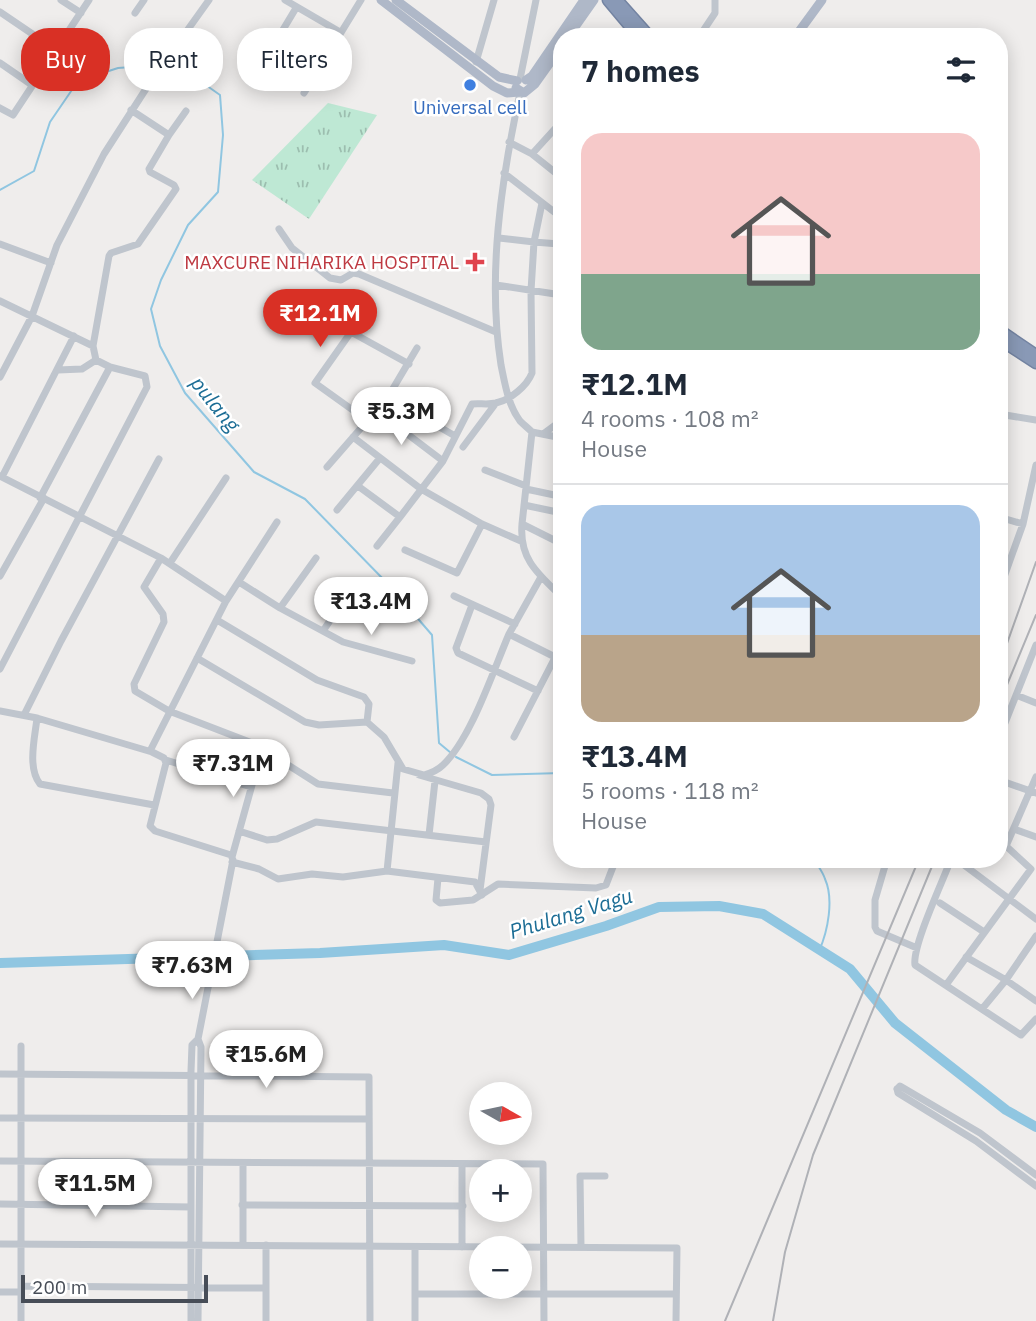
<!DOCTYPE html>
<html lang="en">
<head>
<meta charset="utf-8">
<style>
  :root { --surface:#fff; --page:#f6f6f7; --text:#1f2937; --muted:#747a83; --line:#e0e1e3; --accent:#d93025 }
  body { margin:0; font-family:"IBM Plex Sans",sans-serif; background:var(--page); color:var(--text); height:100vh; display:flex; flex-direction:column; font-size:26px; white-space:nowrap }
  * { box-sizing:border-box; margin:0 }
  p { font-size:23px; color:var(--muted) }
  .icon { flex:none; width:38px; height:38px; fill:none; stroke:currentColor; stroke-width:2; stroke-linecap:round; stroke-linejoin:round }
  .map { position:relative; flex:1; overflow:hidden }
  .details { position:absolute; left:553px; top:28px; width:455px; height:840px; display:flex; flex-direction:column; background:var(--surface); border-radius:28px; box-shadow:0 4px 18px #0003 }
  .details>* { flex:none }
  .hud { position:absolute; left:21px; top:28px; width:427px; height:63px; display:flex; gap:14px }
  .needle { width:46px; rotate:99deg }
  .controls { position:absolute; left:469px; top:1082px; display:grid; gap:14px }
  .controls a { display:grid; place-items:center; width:63px; height:63px; border-radius:50%; background:var(--surface); box-shadow:0 4px 18px #0003; font-size:35px }
  .scale { position:absolute; left:21px; bottom:18px; width:187px; box-sizing:border-box; padding-left:7px; border:4px solid #474d57; border-top:0; font-size:19px; line-height:24px; white-space:nowrap; color:#474d57; -webkit-text-stroke:5px #fff; paint-order:stroke }
  .price { position:absolute; translate:-50% -60px; padding:0 16px; border-radius:24px; background:#fff; color:#222; font-size:23px; line-height:46px; filter:drop-shadow(0 2px 4px #0008) }
  .price::after { content:''; position:absolute; left:50%; top:42px; width:21px; height:16px; margin-left:-10px; background:inherit; clip-path:polygon(0 0,100% 0,50% 100%) }
  .price.on { background:var(--accent); color:#fff }
  ul { padding:0; list-style:none }
  li { display:grid; align-content:center; gap:14px; height:371px; padding:0 28px }
  li+li { border-top:2px solid var(--line) }
  li span { display:grid; place-items:center; height:217px; border-radius:21px; color:#555 }
  li>.icon { margin-inline-start:auto }
  span .icon { width:126px; height:126px; fill:#fffc; stroke-width:1 }
  li b { font-size:30px }
  h2 { display:flex; justify-content:space-between; align-items:center; height:84px; padding:0 28px; font-size:30px }
  .tag { padding:0 24px; border-radius:28px; background:var(--surface); box-shadow:0 4px 18px #0003; font-size:24px; line-height:63px }
  .tag.on { background:var(--accent); color:#fff }
  .map>svg:first-child { display:block }
  .park { fill:url(#park-tufts) }
  .lines { fill:none; stroke-linecap:round; stroke-linejoin:round }
  .stream { stroke:#90c6e1; stroke-width:2 }
  .river { stroke:#90c6e1; stroke-width:10 }
  .highway-casing { stroke:#7484a2; stroke-width:13 }
  .minor { stroke:#bfc5cd; stroke-width:7 }
  .major { stroke:#afb8c8; stroke-width:9 }
  .highway { stroke:#8999b6; stroke-width:10 }
  .rail { stroke:#afb1b6; stroke-width:2 }
  .shop-dot { fill:#3f7fe0; stroke:#fff; stroke-width:2.5 }
  .health-dot { fill:#e0444e; stroke:#fff; stroke-width:2.5 }
  .labels { text-anchor:middle; stroke-width:5; stroke-linejoin:round; paint-order:stroke }
  .shop-label { font-size:19px; fill:#366cbe; stroke:#fff }
  .health-label { font-size:19px; fill:#be3a42; stroke:#fff; text-anchor:end }
  .water-label { font-size:21px; font-style:italic; fill:#1c6d95; stroke:#fff }
</style>
</head>
<body>
<div class="map">
<svg width="1036" height="1321" viewBox="0 0 1036 1321">
  <defs>
    <pattern id="park-tufts" width="24" height="20" patternUnits="userSpaceOnUse" patternTransform="scale(1.75)"><rect width="24" height="20" fill="#bee8d4"/><path d="M3 7l-1-3M5 7V3M7 7l1-3M15 17l-1-3M17 17v-4M19 17l1-3" fill="none" stroke="#9cbeaf"/></pattern>
  </defs>
  <rect width="100%" height="100%" fill="#efedec"/>
  <path class="park" d="M328,103l49,12 -68,104 -57,-39z"/>
  <g class="lines">
    <path class="stream" d="M164,66l22,5 34,24 3,40 -5,57 -30,33 -27,55 -10,29 9,37 25,47 69,79 51,27 83,85 44,51 7,108 12,10
      M0,190l34,-19 16,-49 28,-41 40,-13 40,-3
      M456,757l36,18 70,-2
      M814,859c3,6 9,13 11,20 9,20 3,52 -6,72"/>
    <path class="river" d="M0,963l320,-10 124,-8 65,10 97,-29 53,-19 60,-1 44,8 87,55 45,54 111,87 30,17"/>
    <defs>
      <path id="highway" d="M608,0l31,37
        M617,0l33,37
        M999,330l37,25
        M999,339l37,24"/>
    </defs>
    <use href="#highway" class="highway-casing"/>
    <path class="minor" d="M61,0l20,13
      M285,0l55,32
      M0,12l56,38
      M135,13l9,-13
      M699,37l16,-24v-13
      M476,62l18,-62
      M0,63l32,22
      M520,79l16,-79
      M251,83l45,-75
      M304,93l57,-93
      M520,93c-19,88 -33,183 -19,272 4,19 7,40 19,56 4,4 8,7 12,11
      M0,108l13,7 76,-115
      M169,135l17,-24
      M509,142l23,12 30,24
      M532,154l30,-33
      M504,173l58,45
      M279,229l13,19 38,30 11,2 12,-7 6,1 137,58
      M499,238l35,4 8,-39
      M0,244l51,19
      M496,285l59,9 4,-1 3,-16
      M0,301l93,45
      M110,367l-14,-7 -3,-14 16,-90 2,-3 27,-9 38,-55 -2,-4 -24,-13 -1,-3 20,-34 -38,-25
      M58,370l24,-1 14,-9
      M0,377l32,-61 25,-71 47,-91 47,-73 58,-81
      M388,397l67,39
      M377,411l66,50
      M999,414l37,6
      M368,421l-53,-38 36,-51 58,32
      M543,434l19,-14
      M353,437l68,52 61,35 39,17
      M463,447l33,-44
      M327,467l61,-70 29,-49
      M485,470l41,16
      M0,476l161,82 65,43
      M2,477l72,-141
      M358,486l42,31 43,-56 29,-57c7,-1 16,1 24,-1 14,-3 31,-17 36,-30l-1,-82 3,-49 25,2 3,-10
      M526,489l33,7
      M524,505l38,8
      M337,510l43,-52
      M999,517l24,7
      M522,524l10,-92 30,6
      M562,544l-40,-20c-3,35 16,50 40,73
      M377,546l23,-29
      M405,550l52,23 25,-49
      M161,558l-17,29 19,27 1,8 -30,62 1,7 34,20 86,33 63,40 75,9
      M170,563l56,-85
      M0,576l44,-78
      M541,577l-32,57 46,23
      M239,582l41,26 63,34 69,19
      M999,591l24,-67 13,-59
      M454,596l61,28
      M472,605l-16,43 2,5 80,38
      M280,608l36,-50
      M217,620l100,60 47,17 5,7 -2,18
      M323,631l31,-46
      M197,658l108,64 14,3 48,-3 17,15 19,32 21,6c7,-2 14,-5 19,-10 28,-26 50,-94 66,-131
      M0,669l147,-282 -2,-11 -35,-9 -70,131
      M1016,695l20,8
      M0,711l37,7 115,34
      M24,715l37,-74 98,-182
      M37,718c-2,19 -10,50 3,66l114,21
      M514,737l48,-93
      M999,738l37,-93
      M166,760l85,27
      M398,763l-11,108 88,11 7,13
      M419,775l62,18 8,6 2,6 -11,85
      M999,780l37,13
      M1014,829l22,8
      M239,831l28,9 10,-1 39,-17 170,20
      M429,835l6,-54
      M232,857l30,-108
      M887,859l-12,41v27l2,4 40,17
      M951,859c-8,22 -39,87 -36,106l106,70 15,-16
      M956,859l80,60
      M232,862l27,7 19,10 34,-5 31,3 44,-6
      M438,878l-2,22 4,3 33,-3 25,-16 98,4 10,-3 10,-26
      M940,903l44,29
      M966,957l40,23 30,21
      M946,985l85,-116 -25,-23 30,-69
      M982,1009l24,-29 30,-44
      M21,1046v275
      M0,1074l369,3 1,244
      M897,1089l1,4 78,48 60,45
      M897,1089l3,-3 80,47 56,42
      M0,1118l369,1
      M0,1161l543,3 1,157
      M462,1164v83
      M0,1204l191,3
      M242,1205l221,1
      M0,1244l677,4 -1,73
      M243,1245v-82
      M266,1245v76
      M415,1247v74
      M581,1247l-1,-71h25
      M21,1286l245,2
      M0,1292h21
      M415,1294h261
      M191,1321v-250l1,-26 6,-6
      M198,1321l3,-274 -3,-8 35,-179 -2,-5 -76,-24 -5,-5 16,-63 -2,-5 -12,-6 -1,-3 75,-148 51,-79"/>
    <path class="major" d="M381,0l112,86 14,7 12,-1
      M396,0l103,77 18,4
      M568,37l26,-37
      M795,37l27,-37
      M526,80l6,-4 52,-76
      M516,88l8,5 11,-9 27,-38"/>
    <use href="#highway" class="highway"/>
    <path class="rail" d="M999,666l37,-104
      M999,704l37,-89
      M725,1321l194,-462
      M773,1321l12,-69 28,-97 122,-296"/>
  </g>
  <circle class="shop-dot" cx="470" cy="85" r="7"/>
  <path class="health-dot" d="M471.5 251.5h7v7h7v7h-7v7h-7v-7h-7v-7h7z"/>
  <g class="labels">
    <g class="shop-label">
      <text x="470" y="114">Universal cell</text>
    </g>
    <g class="health-label">
      <text x="459" y="269">MAXCURE NIHARIKA HOSPITAL</text>
    </g>
    <g class="water-label">
      <text transform="translate(215 404) rotate(51)" y="7">pulang</text>
      <text transform="translate(571 914) rotate(-17)" y="7">Phulang Vagu</text>
    </g>
  </g>
</svg>
<div class="controls">
<a><svg class="needle" viewBox="-14 -14 28 28"><path d="M0-13l5 13h-10z" fill="#e53935"/><path d="M0 13l5-13h-10z" fill="#747a83"/></svg></a>
<a>+</a>
<a>−</a>
</div>
<div class="scale">200 m</div>
<b class="price on" style="left:320px;top:349px">₹12.1M</b>
<b class="price" style="left:401px;top:447px">₹5.3M</b>
<b class="price" style="left:371px;top:637px">₹13.4M</b>
<b class="price" style="left:233px;top:799px">₹7.31M</b>
<b class="price" style="left:192px;top:1001px">₹7.63M</b>
<b class="price" style="left:266px;top:1090px">₹15.6M</b>
<b class="price" style="left:95px;top:1219px">₹11.5M</b>
<div class="hud">
<a class="tag on">Buy</a>
<a class="tag">Rent</a>
<a class="tag">Filters</a>
</div>
<section class="details">
<h2>7 homes<svg class="icon" aria-label="filters" viewBox="0 0 24 24"><path d="M4 7h16M4 17h16"/><circle cx="9" cy="7" r="2"/><circle cx="15" cy="17" r="2"/></svg></h2>
<ul>
<li><span style="background:linear-gradient(#f6c9c9 65%,#7fa58c 0)"><svg class="icon" aria-label="home" viewBox="0 0 24 24"><path d="M3 11l9-7 9 7M6 9v11h12V9"/></svg></span><div><b>₹12.1M</b><p>4 rooms · 108 m²</p><p>House</p></div></li>
<li><span style="background:linear-gradient(#a9c7e8 60%,#b9a48a 0)"><svg class="icon" aria-label="home" viewBox="0 0 24 24"><path d="M3 11l9-7 9 7M6 9v11h12V9"/></svg></span><div><b>₹13.4M</b><p>5 rooms · 118 m²</p><p>House</p></div></li>
</ul>
</section>
</div>
</body>
</html>
